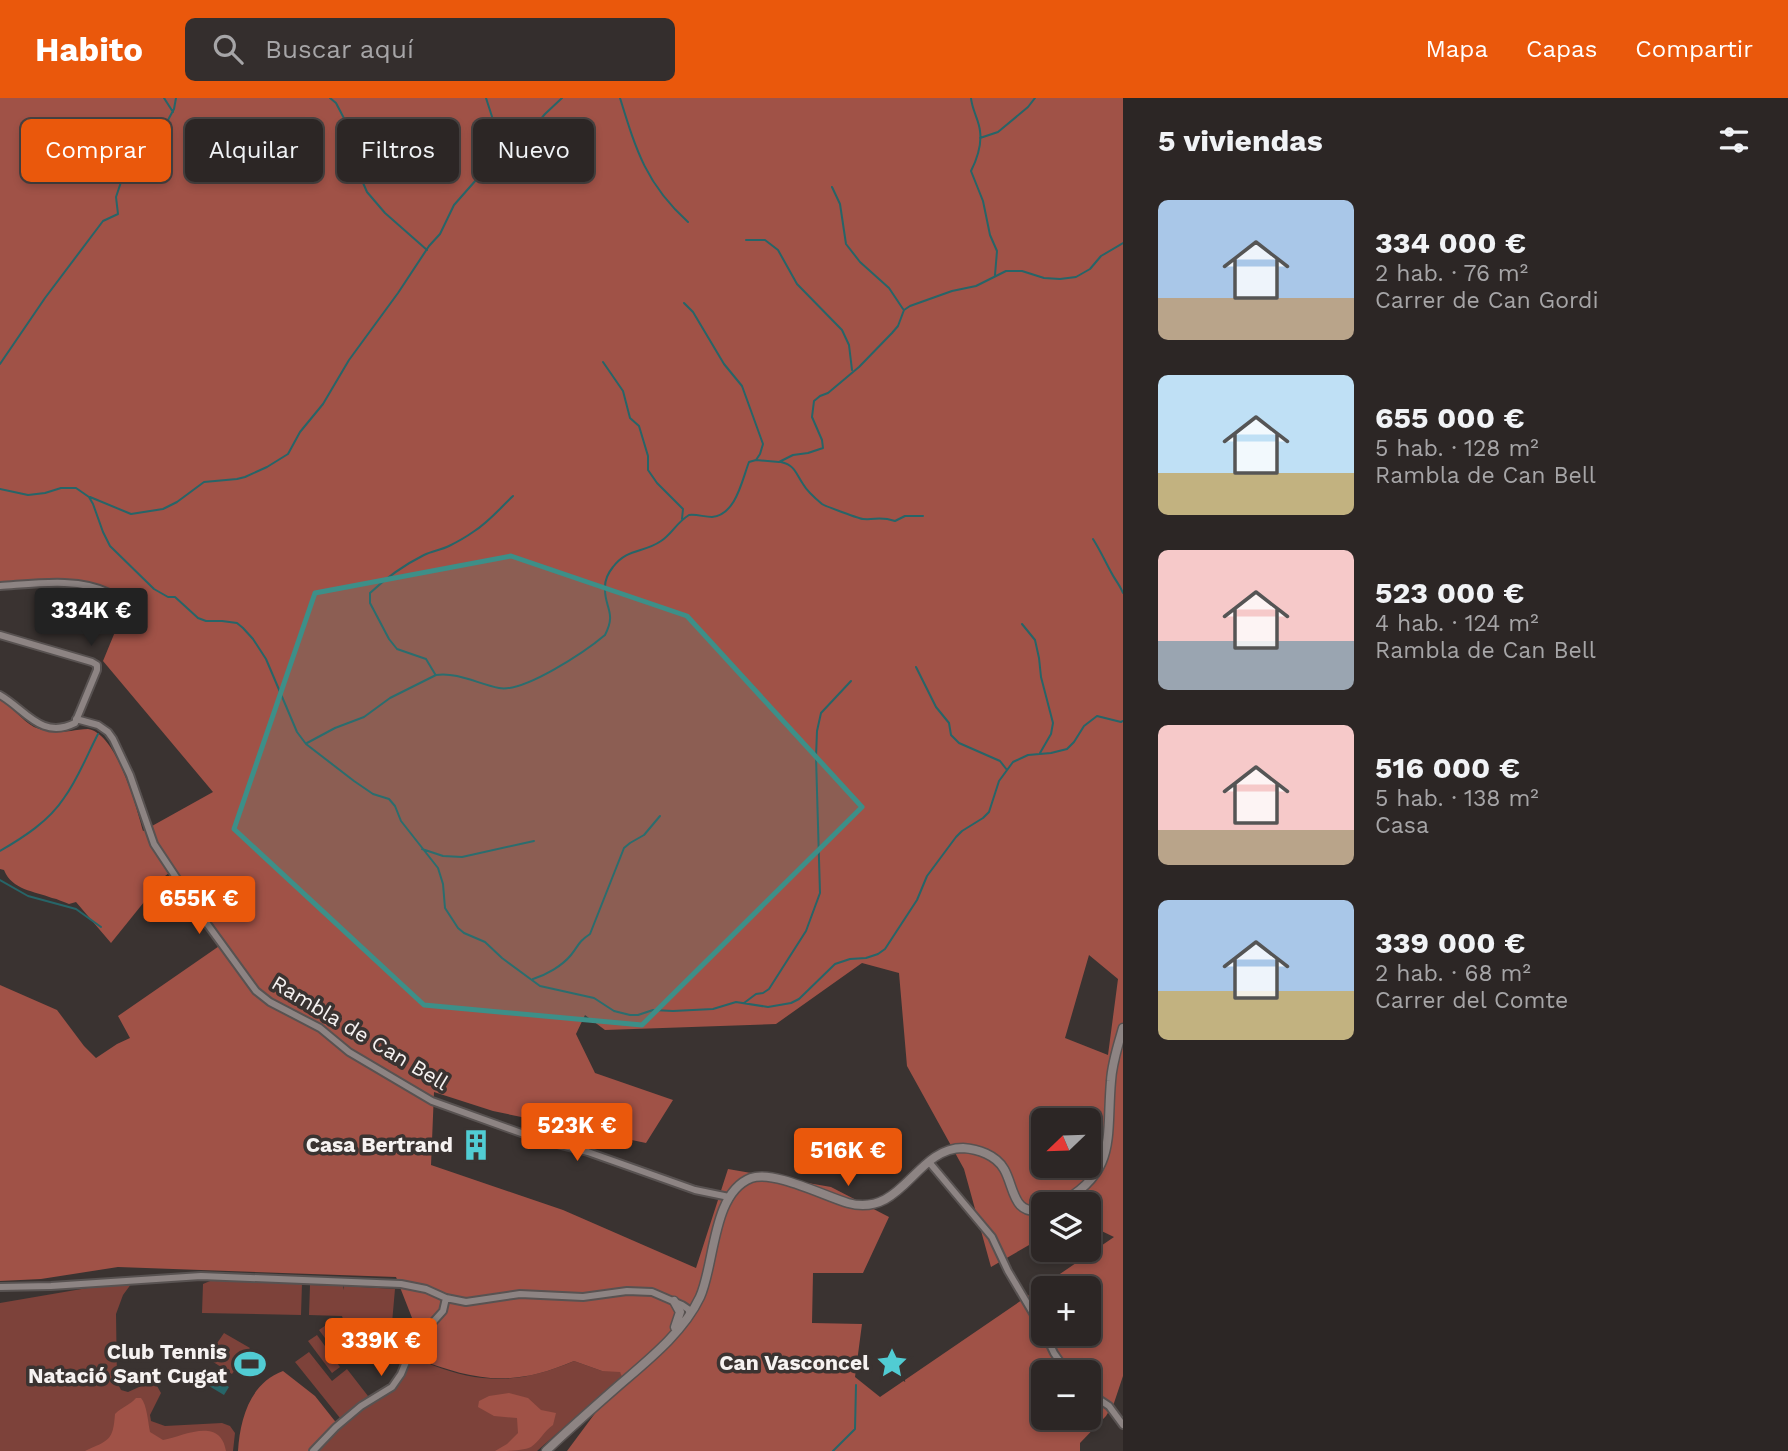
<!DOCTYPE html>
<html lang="es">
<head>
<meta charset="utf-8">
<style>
  :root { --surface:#2c2625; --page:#342e2d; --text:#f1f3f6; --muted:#a6a5a7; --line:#484342; --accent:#ea580c }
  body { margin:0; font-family:"Work Sans",sans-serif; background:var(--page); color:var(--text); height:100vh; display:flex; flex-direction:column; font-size:26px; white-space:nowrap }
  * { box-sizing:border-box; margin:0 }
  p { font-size:23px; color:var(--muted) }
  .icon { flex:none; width:38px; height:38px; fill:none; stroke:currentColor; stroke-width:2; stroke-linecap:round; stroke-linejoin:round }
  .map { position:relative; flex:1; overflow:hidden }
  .details { display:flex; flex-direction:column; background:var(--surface); width:665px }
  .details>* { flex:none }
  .banner { position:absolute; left:21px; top:21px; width:665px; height:63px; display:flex; gap:14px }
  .needle { width:46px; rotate:247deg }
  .buttons { position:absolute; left:1031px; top:1010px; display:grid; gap:14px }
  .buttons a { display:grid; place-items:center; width:70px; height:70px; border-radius:10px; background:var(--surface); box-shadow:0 4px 10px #0003,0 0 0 2px var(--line); font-size:35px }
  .price { position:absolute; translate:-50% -60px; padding:0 16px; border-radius:7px; background:var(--accent); color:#fff; font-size:23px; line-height:46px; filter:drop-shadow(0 2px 4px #0008) }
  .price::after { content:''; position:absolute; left:50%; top:42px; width:21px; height:16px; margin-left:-10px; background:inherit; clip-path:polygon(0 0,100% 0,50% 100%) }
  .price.current { background:#222; color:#fff }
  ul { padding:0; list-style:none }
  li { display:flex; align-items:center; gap:21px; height:175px; padding:0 35px }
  li span { display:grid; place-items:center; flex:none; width:196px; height:140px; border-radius:10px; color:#555 }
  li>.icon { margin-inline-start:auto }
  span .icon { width:84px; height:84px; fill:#fffc; stroke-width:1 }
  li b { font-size:30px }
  h2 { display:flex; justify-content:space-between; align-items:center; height:84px; padding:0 35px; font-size:30px }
  .chip { padding:0 24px; border-radius:10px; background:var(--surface); box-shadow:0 4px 10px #0003,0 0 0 2px var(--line); font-size:24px; line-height:63px }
  .chip.current { background:var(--accent); color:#fff }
  header { display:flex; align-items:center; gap:42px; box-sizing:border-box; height:98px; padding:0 35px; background:var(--accent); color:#fff }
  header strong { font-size:33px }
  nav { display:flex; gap:38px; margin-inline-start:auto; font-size:24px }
  .search { width:490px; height:63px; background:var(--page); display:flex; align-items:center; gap:18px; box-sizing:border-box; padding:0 24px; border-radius:10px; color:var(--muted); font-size:26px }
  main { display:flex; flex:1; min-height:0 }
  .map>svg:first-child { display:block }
  .green { fill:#7d423a }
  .forest { fill:#a05247; fill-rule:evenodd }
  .water { fill:#276568 }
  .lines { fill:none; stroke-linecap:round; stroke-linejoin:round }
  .stream { stroke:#276568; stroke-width:2 }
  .minor-casing { stroke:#585251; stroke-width:10 }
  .secondary-casing { stroke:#585251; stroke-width:11 }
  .minor { stroke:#8d8483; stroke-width:6 }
  .secondary { stroke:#8d8483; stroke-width:8 }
  .marked { fill:#3d8f88; fill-opacity:0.2; stroke:#3d8f88; stroke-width:5; stroke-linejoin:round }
  .labels { text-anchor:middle; stroke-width:7; stroke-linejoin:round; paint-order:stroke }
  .street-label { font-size:21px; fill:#f6f2f1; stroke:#3a3331 }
  .poi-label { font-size:21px; font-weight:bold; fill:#f6f2f1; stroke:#3a3331; text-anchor:end }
</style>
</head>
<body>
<header>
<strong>Habito</strong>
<div class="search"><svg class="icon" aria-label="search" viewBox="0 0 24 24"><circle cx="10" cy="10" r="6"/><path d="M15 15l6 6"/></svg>Buscar aquí</div>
<nav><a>Mapa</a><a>Capas</a><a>Compartir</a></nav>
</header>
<main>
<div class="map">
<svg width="1123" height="1353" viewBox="0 0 1123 1353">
  <rect width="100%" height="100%" fill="#3a3331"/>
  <path class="green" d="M134,1182l-11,15 -7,19 1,68 4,8 7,2 20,-9 9,3 4,7 -11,22 1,6 14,5 57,-3 8,3 5,7 -2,18h-233v-148z
    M236,1182l66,3 -1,32 -99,-2 1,-29 7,-3z
    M310,1187l33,1 1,4v-4l51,3 -3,34 -49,-4 -1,-3 -33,-1z
    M333,1222l22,31 -13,10 -23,-31z
    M224,1235l26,15 -18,26 -25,-16z
    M317,1237l23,32 -8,6 -24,-32z
    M309,1254l23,29 15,-12 21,27 -28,22 -45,-56z
    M410,1254c5,8 14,9 22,13 52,20 91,18 142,-4l28,10h18l2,5 -85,75h-224l23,-24 56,-40z"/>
  <path class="forest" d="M0,0h1123v1278l-9,27 -8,13 -26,27v8h-513l55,-74 -2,-5 -18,-1 -28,-10c-63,27 -99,20 -161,-4l1,-34 -18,-46 -278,-10 -77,12 -41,2v-296l57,25 27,36 12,12 21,-14 13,-6 -12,-22 107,-74 -50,-73 -10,7 -54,67 -35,-41 -7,2c-6,-2 -11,-5 -17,-6 -18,-7 -40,-8 -48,-28l-4,-1v-169c13,6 21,20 34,27 12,5 25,5 37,4 5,-1 11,-2 17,-2 28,4 48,76 55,102l70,-39 -110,-131 23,-56 -11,-13 -35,-11 -27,-2 -53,4zM1089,857l29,24 -10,76 -43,-17zM862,865l37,10 8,93 57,103 27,98 52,-30v-33h45l1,21 25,12 -234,160 -25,-20 7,-53 -50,-1 1,-50h50l26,-56 -58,-30 -103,-18 -32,99 -133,-58 -132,-45 3,-73 59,19 153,32 27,-43 -78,-27 -19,-39 9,-19 20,15 171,-6zM1043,1022h45v46h-45zM1043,1190h45v46h-45zM1043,1274h45v46h-45z
    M283,1273l32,25 23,29 -25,26h-75c2,-32 12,-68 45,-80z
    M509,1295l19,5 13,12 15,3 -3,12c-9,6 -14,17 -22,22 -9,4 -25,4 -36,4l12,-7 11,-11 -1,-15 -23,-2 -16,-9 1,-6 10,-5z
    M136,1300h5c6,7 7,24 9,34l13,8c21,-4 57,-24 63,11h-141c24,-11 28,-10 30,-37 7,-7 15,-9 21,-16z"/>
  <path class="water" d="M209,1276l20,13 -5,8 -20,-12z"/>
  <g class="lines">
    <path class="stream" d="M164,0l9,14
      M330,0l6,5 24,46v27l7,16 18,21 42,37
      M486,0l18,56
      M620,0c16,52 26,86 68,124
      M971,0c1,12 8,22 9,33 2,14 -3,28 -9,40l12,30 7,34 7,16 -2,24
      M980,40l18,-6 30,-25 7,-9
      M832,89l8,17 6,40 14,18 29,26 14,21
      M746,142h19l13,10 19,34 45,46 7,15 3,25
      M684,205l9,9 31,52 18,22 21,58 -3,10 -4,6
      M603,264l20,29 7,27 9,8 9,30v14l9,13 26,26 -1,10
      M0,266l45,-66 58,-77 15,-7 -2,-17 5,-15 7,-11 27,-22 8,-10 4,-11 1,-8 6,-11 2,-11
      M781,364c14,3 15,12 22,22 4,7 13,15 19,20 3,2 38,15 41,15 14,1 16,-3 32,2l10,-5h18
      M0,391l28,6 17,-2 16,-5h15l13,9 4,7 10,28 7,14 44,43 14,8h7l23,21 8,3h16l15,2 6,5 10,11 13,20 31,73 9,12 48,37 19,13 16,5 6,7 6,15 37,47 5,16 2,24 13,20 6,5 21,9 17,16 38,28 54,12 20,13 16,4h8l15,-5 20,1 40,-2 23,-7 32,5 23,-4 8,-4 36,-35 15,-5 16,-1 12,-4 7,-5 32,-49 10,-24 29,-39 6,-6 21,-13 6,-6 10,-31 14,-19 15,-7 23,-2 16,-4 7,-7 10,-16 13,-10 24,6 2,-1
      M90,399l41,17 32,-5 14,-7 27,-20 33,-3 8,-2 22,-10 21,-13 12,-22 23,-28 26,-44 49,-67 31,-47 11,-12 14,-29 37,-42 33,-24 21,-25 17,-16
      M1093,441c7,11 12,22 18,33 4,8 9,13 12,21
      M1022,526l13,16 4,18 2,19 12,46 -2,11 -11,19
      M916,569l20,40 13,16 2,12 8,8 41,18 7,9
      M435,576l-9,-15 -29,-10 -8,-10 -19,-36v-10c16,-15 34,-28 54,-38 8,-4 17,-5 25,-9 8,-4 17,-9 24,-14 16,-10 27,-24 40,-36
      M307,645l28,-15 29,-11 26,-19 46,-23c22,-3 42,9 63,13 25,5 87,-37 106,-53 12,-23 -1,-27 0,-48 0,-7 3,-14 8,-20 14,-19 31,-14 48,-26 11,-7 15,-18 28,-26 8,-1 15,2 23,2 24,-2 30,-37 37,-55l7,-2 23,2 14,-7 15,-2 15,-5 -1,-8 -10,-23 2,-16 6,-5 8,-3 31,-26 33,-34 6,-7 6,-16 6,-4 42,-15 24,-5 30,-15h16l22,7 16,1 16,-2 14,-8 11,-13 22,-13
      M422,751l21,7 19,1 72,-16
      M0,753c24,-14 49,-30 64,-53 14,-19 23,-43 34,-64
      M0,782l28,16 48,13 25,18
      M533,881c13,-4 29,-13 38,-24 8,-10 7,-13 19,-21l34,-86 6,-5 14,-8 16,-19
      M744,905l12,-9 7,-1 6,-4 37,-58 14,-38 -4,-136 1,-26 4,-18 30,-32
      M833,1353l22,-22 1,-44"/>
    <defs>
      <path id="minor" d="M0,488c33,-2 79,-9 109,7 8,4 14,12 20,19
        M0,537l92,27 5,3v5l-22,53c-34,17 -50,-14 -75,-28
        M76,621l22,6 10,7 5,7 17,36 24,69 51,77 51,70 14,11 50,26 29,24 83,49 106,38 50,13 107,38 34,7
        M929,1064l63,75 16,34 35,59
        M0,1189l51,-1 150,-10 200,8 25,5 20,9 20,4 54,-8 63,3 44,-6 25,1 30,13 6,4 2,5
        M1045,1236l9,19 13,19
        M1088,1294l21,14 14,19
        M313,1353l23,-24 25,-21 31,-19 9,-13 9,-22 16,-22 17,-19 3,-13"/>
      <path id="secondary" d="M1058,1106c60,-31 48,-67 53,-123 1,-18 7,-36 12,-53
        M674,1203l6,11 -5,15
        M546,1353c23,-22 47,-43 71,-64 30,-26 66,-54 83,-90 15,-33 12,-104 51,-119 23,-8 73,18 97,25 55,15 67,-55 115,-55 15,1 33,7 41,21 11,19 8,47 39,41"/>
    </defs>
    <use href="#minor" class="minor-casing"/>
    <use href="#secondary" class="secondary-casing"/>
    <use href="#minor" class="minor"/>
    <use href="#secondary" class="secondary"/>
  </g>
  <path class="marked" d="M511,458l176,60 175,191 -220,218 -218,-20 -190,-176 81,-236z"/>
  <defs>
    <symbol id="building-bare" viewBox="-9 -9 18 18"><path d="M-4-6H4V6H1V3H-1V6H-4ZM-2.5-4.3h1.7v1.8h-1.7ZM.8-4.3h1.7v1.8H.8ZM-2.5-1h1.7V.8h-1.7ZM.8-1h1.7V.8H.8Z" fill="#51ccd3" stroke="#3a3331" stroke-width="2.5" paint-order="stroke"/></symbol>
    <symbol id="sight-bare" viewBox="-9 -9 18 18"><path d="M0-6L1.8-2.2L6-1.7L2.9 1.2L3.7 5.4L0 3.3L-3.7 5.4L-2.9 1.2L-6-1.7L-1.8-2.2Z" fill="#51ccd3" stroke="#3a3331" stroke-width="2.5" paint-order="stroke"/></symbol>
    <symbol id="stadium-bare" viewBox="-9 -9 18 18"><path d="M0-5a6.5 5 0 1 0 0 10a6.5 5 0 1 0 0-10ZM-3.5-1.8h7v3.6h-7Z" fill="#51ccd3" stroke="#3a3331" stroke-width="2.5" paint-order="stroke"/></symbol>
  </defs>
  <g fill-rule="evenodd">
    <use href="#building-bare" x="454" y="1025" width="44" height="44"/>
    <use href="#sight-bare" x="870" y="1243" width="44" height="44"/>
    <use href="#stadium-bare" x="228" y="1244" width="44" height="44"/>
  </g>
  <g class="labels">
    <g class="street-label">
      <text transform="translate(360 935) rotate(31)" y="7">Rambla de Can Bell</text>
    </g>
    <g class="poi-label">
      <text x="453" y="1054">Casa Bertrand</text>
      <text x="227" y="1261">Club Tennis<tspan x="227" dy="24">Natació Sant Cugat</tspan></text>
      <text x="869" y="1272">Can Vasconcel</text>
    </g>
  </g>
</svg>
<div class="buttons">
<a><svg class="needle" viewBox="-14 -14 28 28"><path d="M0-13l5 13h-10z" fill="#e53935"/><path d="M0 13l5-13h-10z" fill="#a6a5a7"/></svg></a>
<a><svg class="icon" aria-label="layers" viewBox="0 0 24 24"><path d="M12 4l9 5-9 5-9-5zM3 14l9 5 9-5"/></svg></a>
<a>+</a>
<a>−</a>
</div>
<b class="price current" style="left:91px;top:550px">334K €</b>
<b class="price" style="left:199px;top:838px">655K €</b>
<b class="price" style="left:577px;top:1065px">523K €</b>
<b class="price" style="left:848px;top:1090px">516K €</b>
<b class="price" style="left:381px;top:1280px">339K €</b>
<div class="banner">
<a class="chip current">Comprar</a>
<a class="chip">Alquilar</a>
<a class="chip">Filtros</a>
<a class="chip">Nuevo</a>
</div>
</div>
<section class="details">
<h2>5 viviendas<svg class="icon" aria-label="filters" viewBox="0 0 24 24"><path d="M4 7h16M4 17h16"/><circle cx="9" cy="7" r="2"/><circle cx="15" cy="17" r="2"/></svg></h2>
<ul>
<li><span style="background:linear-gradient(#a9c7e8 70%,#b9a48a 0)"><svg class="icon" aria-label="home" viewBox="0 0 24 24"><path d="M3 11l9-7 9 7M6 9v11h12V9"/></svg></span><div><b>334 000 €</b><p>2 hab. · 76 m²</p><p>Carrer de Can Gordi</p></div></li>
<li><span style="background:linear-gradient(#bfe0f5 70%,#c2b280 0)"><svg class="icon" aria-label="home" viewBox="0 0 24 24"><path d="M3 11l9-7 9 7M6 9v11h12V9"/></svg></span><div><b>655 000 €</b><p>5 hab. · 128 m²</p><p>Rambla de Can Bell</p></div></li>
<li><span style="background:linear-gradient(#f6c9c9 65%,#9aa5b1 0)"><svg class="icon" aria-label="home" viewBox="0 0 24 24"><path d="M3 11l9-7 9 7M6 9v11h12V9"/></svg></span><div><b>523 000 €</b><p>4 hab. · 124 m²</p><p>Rambla de Can Bell</p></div></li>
<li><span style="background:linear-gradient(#f6c9c9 75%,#b9a48a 0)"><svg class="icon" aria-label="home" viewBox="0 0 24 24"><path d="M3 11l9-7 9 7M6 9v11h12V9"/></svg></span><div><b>516 000 €</b><p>5 hab. · 138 m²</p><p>Casa</p></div></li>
<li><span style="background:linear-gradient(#a9c7e8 65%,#c2b280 0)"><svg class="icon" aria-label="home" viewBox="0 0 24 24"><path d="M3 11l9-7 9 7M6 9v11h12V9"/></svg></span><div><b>339 000 €</b><p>2 hab. · 68 m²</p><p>Carrer del Comte</p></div></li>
</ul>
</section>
</main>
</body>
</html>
